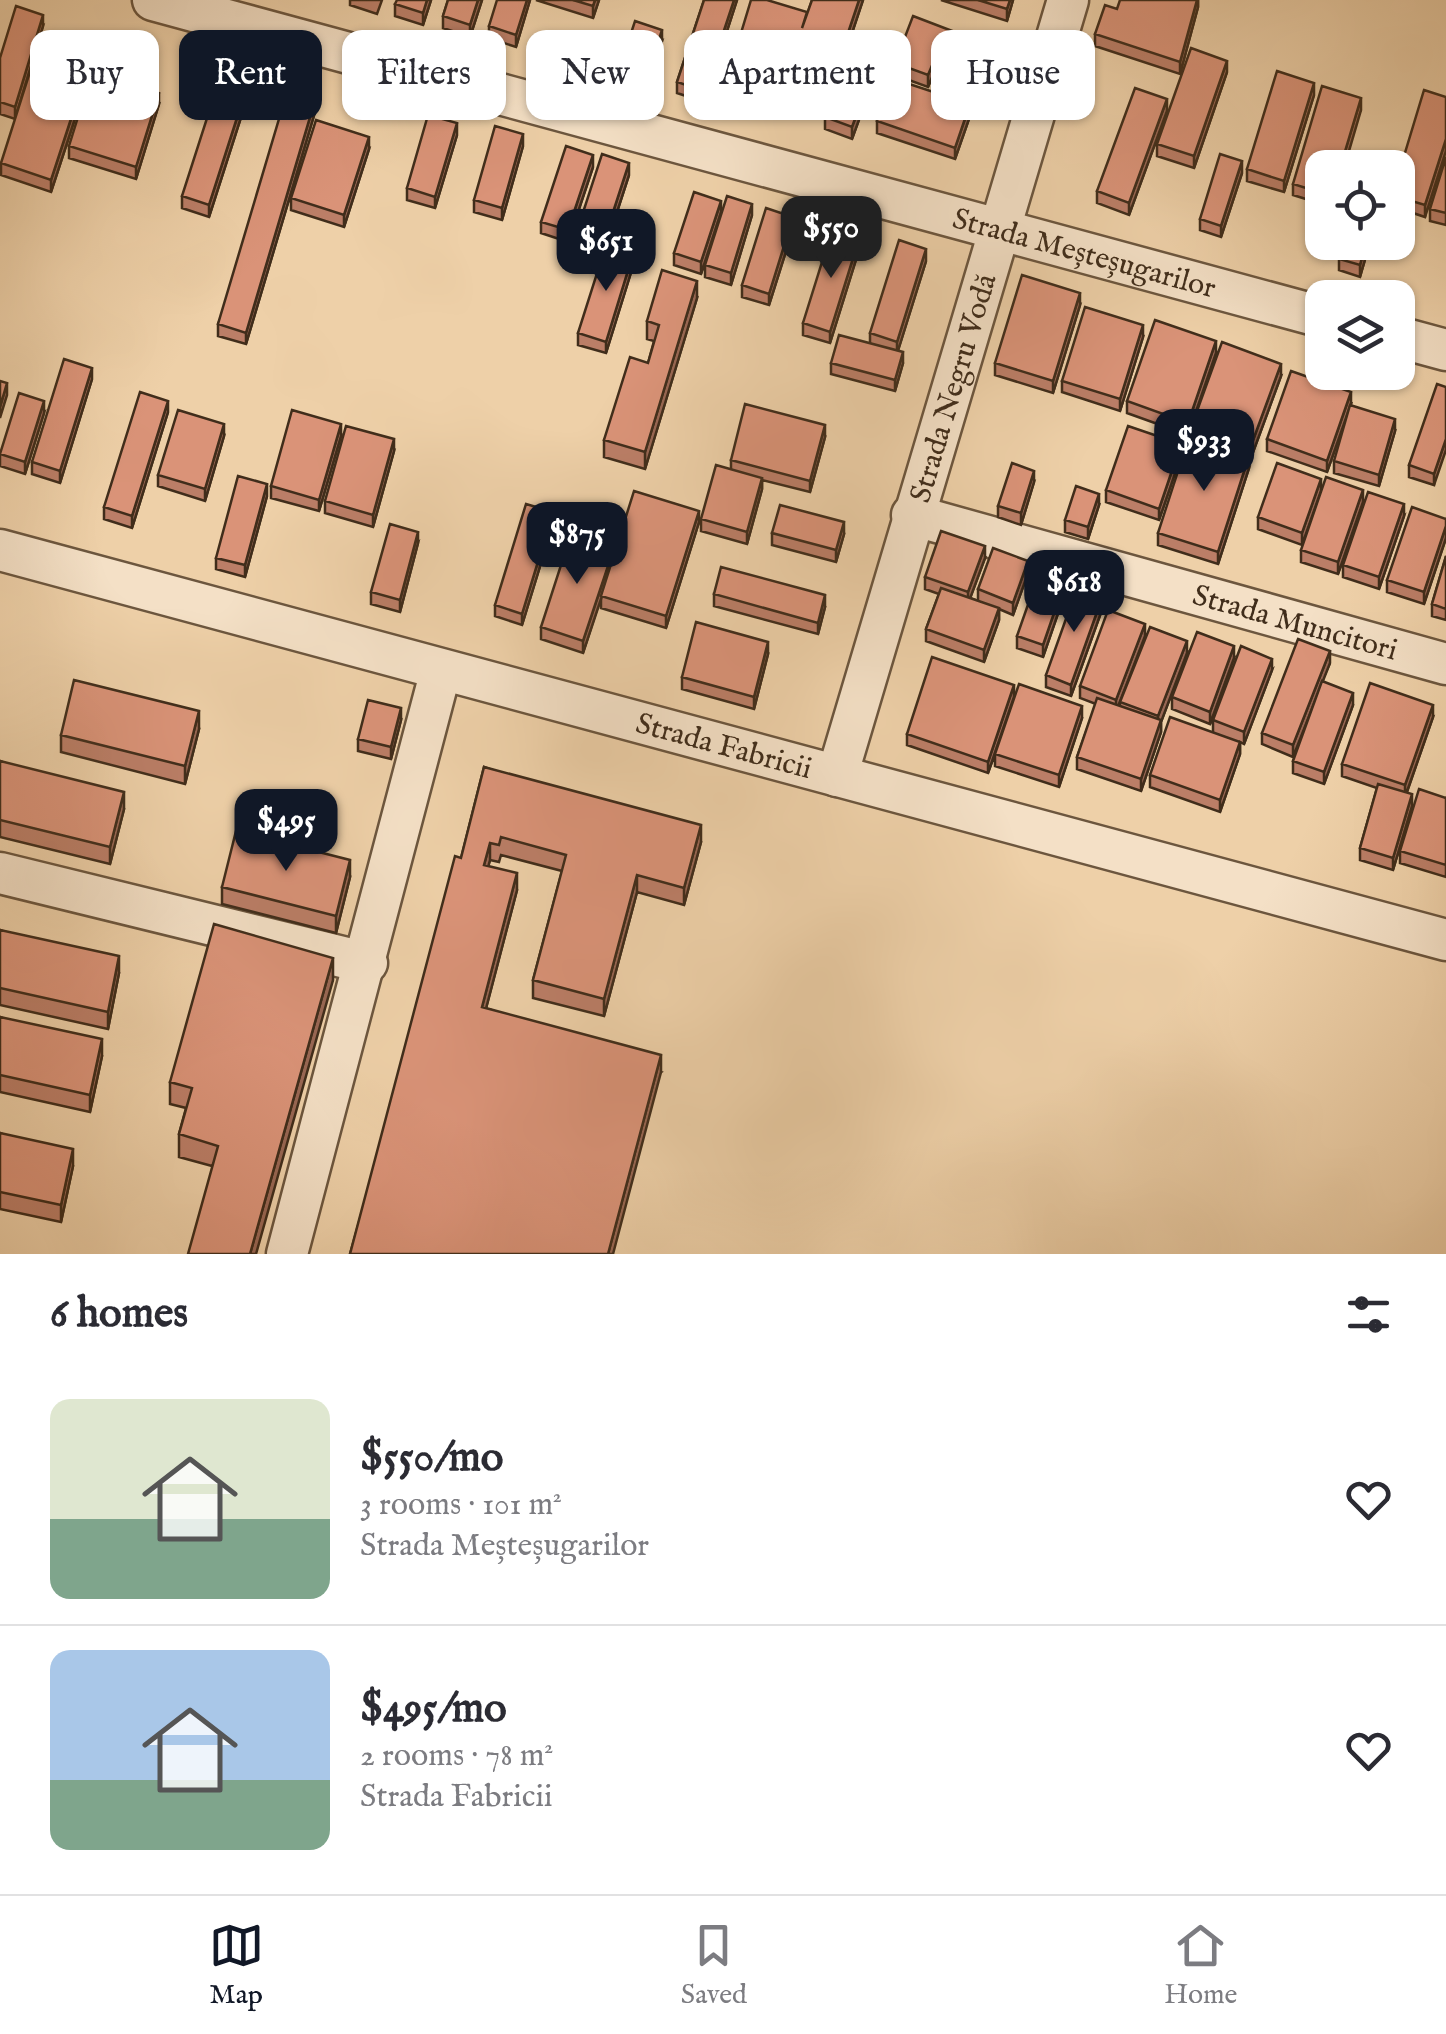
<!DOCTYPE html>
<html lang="en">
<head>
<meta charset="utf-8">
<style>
  :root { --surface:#fff; --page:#f7f7f7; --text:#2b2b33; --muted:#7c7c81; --line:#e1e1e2; --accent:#111827 }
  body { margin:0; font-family:"IM FELL English",serif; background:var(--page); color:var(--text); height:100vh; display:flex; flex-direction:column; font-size:38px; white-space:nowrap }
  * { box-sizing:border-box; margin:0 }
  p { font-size:32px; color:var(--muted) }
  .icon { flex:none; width:55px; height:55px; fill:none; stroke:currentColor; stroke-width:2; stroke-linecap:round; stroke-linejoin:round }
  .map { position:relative; height:1254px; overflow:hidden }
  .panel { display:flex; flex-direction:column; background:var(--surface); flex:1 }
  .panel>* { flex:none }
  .top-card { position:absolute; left:30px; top:30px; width:1388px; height:90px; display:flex; gap:20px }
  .controls { position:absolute; left:1305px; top:150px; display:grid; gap:20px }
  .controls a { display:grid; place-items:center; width:110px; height:110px; border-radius:20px; background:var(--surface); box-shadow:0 2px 8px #0004; font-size:50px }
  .price { position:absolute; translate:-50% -85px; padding:0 22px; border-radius:20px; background:var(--accent); color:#fff; font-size:32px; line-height:65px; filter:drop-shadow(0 2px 5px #0008) }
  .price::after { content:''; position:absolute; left:50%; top:60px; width:30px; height:22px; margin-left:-15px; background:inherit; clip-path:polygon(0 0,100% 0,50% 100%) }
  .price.active { background:#222; color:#fff }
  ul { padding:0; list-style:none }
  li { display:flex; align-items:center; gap:30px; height:250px; padding:0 50px }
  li+li { border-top:2px solid var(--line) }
  li span { display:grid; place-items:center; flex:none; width:280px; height:200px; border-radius:20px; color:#555 }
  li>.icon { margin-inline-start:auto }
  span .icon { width:120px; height:120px; fill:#fffc; stroke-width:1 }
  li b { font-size:42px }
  h2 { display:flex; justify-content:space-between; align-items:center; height:120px; padding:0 50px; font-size:42px }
  .tag { padding:0 35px; border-radius:20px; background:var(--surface); box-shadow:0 2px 8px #0004; font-size:35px; line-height:90px }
  .tag.active { background:var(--accent); color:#fff }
  .tabs { display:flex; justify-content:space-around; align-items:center; height:140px; border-top:2px solid var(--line); background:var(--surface); font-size:28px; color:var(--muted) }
  .tabs a { display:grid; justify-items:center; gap:5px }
  .tabs .active { color:var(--accent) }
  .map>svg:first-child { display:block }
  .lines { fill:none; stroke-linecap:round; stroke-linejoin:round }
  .minor-casing { stroke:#6c563e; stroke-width:45 }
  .minor { stroke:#f4e0c6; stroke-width:40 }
  .wall { fill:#bb7e67; stroke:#402d1b; stroke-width:2.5 }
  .shaded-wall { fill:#996754; stroke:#402d1b; stroke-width:2.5 }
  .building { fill:#da9378; stroke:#402d1b; stroke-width:2.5 }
  .labels { text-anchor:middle; stroke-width:8; stroke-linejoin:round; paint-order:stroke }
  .street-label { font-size:30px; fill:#402d1b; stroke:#f4e0c6 }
</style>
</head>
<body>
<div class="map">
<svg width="1446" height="1254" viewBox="0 0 1446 1254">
  <rect width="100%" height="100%" fill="#eed0a8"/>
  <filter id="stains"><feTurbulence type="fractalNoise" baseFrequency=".002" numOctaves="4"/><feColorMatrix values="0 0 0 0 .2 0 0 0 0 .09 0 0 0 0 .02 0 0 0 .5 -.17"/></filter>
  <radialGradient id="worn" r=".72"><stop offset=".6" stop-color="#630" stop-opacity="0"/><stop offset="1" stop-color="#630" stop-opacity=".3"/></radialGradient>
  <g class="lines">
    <defs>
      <g id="minor">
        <path id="s1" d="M153,0l1169,317"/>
        <path d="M1398,337l48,13"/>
        <path id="s2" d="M912,515l534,149"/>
        <path id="s3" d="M0,550l1446,390"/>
        <path id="s4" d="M837,776l231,-776"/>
        <path d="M0,873l367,90"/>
        <path d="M287,1254l154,-584"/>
      </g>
    </defs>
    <use href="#minor" class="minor-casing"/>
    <use href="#minor" class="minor"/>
  </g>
  <path class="wall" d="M350,0h32l-5,14 -27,-9z
    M431,0l-8,25 -28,-9v-12z
    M448,0h34l-12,37 -27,-9v-12z
    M530,0l-14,47 -27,-9v-12z
    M536,0h63l-6,18z
    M704,0h33l-33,102 -27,-9v-11z
    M812,0h51l-20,60 -43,-15 -10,35 -55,-15v-12l72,-38z
    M941,0h72l-6,21z
    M1198,0v7l-18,67 -85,-28v-12l22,-25z
    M43,26l-28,93 -15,-5v-56z
    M662,41l-16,50 -27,-9v-12z
    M1002,61l-14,35 -55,-21 -5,12 -33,-12v-12z
    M1227,72l-33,96 -37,-12v-12z
    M873,81l-21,58 -27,-10v-12z
    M252,83l-43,134 -27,-9v-12z
    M85,88l-34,104 -50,-17v-12z
    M1314,95l-30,97 -37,-11v-12z
    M1446,97l-21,120 -27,-9v-32z
    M318,102l-72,242 -28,-8v-12z
    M159,104l-23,75 -67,-21v-12z
    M1361,110l-39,58v36l-29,-9v-11z
    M1167,111l-38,104 -32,-12v-12z
    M970,116l-15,43 -78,-26v-12z
    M457,135l-22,73 -28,-8v-12z
    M523,146l-21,74 -28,-8v-12z
    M369,149l-25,78 -53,-17v-12z
    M1446,157v68l-16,-4v-12z
    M593,167l-25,75 -27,-9v-11z
    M1242,173l-21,64 -21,-7v-11z
    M629,175l-26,80 -27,-9v-12z
    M721,212l-20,62 -27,-9v-12z
    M752,215l-21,70 -26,-8v-12z
    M793,229l-24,76 -27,-8v-12z
    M1343,242h27l-10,35 -21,-7v-11z
    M859,250l-29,93 -27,-8v-12z
    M926,261l-28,89 5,13 -8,28 -64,-17v-11l39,-20v-10z
    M633,266l-27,87 -28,-8v-12z
    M697,298l-52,171 -41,-12v-17l44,-77 6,-22 -7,-2v-18z
    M1080,305l-27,88 -58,-18v-12z
    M1143,337l-23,74 -58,-19v-11z
    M1216,353l-28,82 -61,-22v-12z
    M1281,376l-29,79 -59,-22v-11z
    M92,379l-32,104 -28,-9v-12z
    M1446,387l-12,98 -25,-8v-12z
    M1351,404l-24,68 -60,-21v-12z
    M168,412l-36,116 -28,-9v-12z
    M44,413l-19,61 -25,-8v-12z
    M1395,431l-16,55 -45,-13v-12z
    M224,436l-19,65 -47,-15v-11z
    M341,436l-22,75 -48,-13v-12z
    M825,437l-15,55 -48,-12v9l-15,55 -46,-13v-12l30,-50v-9z
    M394,451l-21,76 -48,-14v-12z
    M1181,456l-22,64 -53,-18v-12z
    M1249,468l-31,96 -60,-19v-12z
    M1034,482l-13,43 -23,-8v-11z
    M1321,491l-19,54 -44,-16v-12z
    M267,496l-22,81 -29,-8v-11z
    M1363,502l-25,72 -37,-12v-12z
    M1099,505l-11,34 -23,-7v-12z
    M1404,516l-25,73 -36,-12v-12z
    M1446,519v19l-22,66 -37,-12v-12z
    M699,522l-33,106 -65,-20v-11l-18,56 -42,-14v-12l73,-70z
    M553,524l-31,101 -27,-9v-11z
    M772,533l72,1 -8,28 -64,-17z
    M418,543l-18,69 -29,-8v-12z
    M1446,556v64l-14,-4v-12z
    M985,558l-15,40 8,3v-12l50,-16 -15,42 -14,-6v11l-15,42 -58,-21v-12l13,-35 -14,-5v-12z
    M714,594l111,13 -7,27 -104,-28z
    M1064,596l-21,61 -26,-9v-12z
    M1103,607l-32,89 -25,-9v-12z
    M1145,636l-27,70h2v-4l67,-49 -26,69v10l-20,59 -64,-22v-12l19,-53 -16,-6v-12z
    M768,654l-14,55 -72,-20v-12z
    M1234,658l-24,66 -38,-15v-12z
    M1330,663l-8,18 31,24 -29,79 -31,-11v-12l29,-78 -29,74 -31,-13v-11z
    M1272,670l-28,74 -4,-2v12l-20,58 -70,-25v-12l63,-43v-12z
    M1014,697l68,21 -23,69 -64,-21v-12l-7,19 -81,-28v-11z
    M1433,717l-26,75 5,14 -19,64 -33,-10v-12l17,-60 -35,-12v-12z
    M401,720l-10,39 -33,-8v-12z
    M199,729l-14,55 -124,-32v-17z
    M0,761l124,48 -14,55 -110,-27z
    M484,767l217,75 -17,63 -47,-13 -33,124 -71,-18v-18l29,-109 -61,-16 -2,7 -9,-2 -2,6 29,24 -31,118 175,64 -311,182 111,-396z
    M1446,798v79l-46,-14v-12z
    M350,877l-14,56 -114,-29v-17z
    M0,930l119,43 -11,56 -108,-24z
    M333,980l-121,186 -33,-9v-23l7,-26 -16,-4v-22z
    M0,1017l102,39 -12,56 -90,-20z
    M0,1133l73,33 -12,56 -61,-13z"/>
  <path class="shaded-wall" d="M427,0h4l-8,25v-12z
    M478,0h4l-12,37v-12z
    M527,0h3l-14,47v-12z
    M595,0h4l-6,18v-12z
    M734,0h3l-33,102v-11z
    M859,0h4l-20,60v-12z
    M1010,0h3l-6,21v-12z
    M1197,0h1v7l-18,67v-12z
    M43,15v11l-28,93v-12z
    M662,30v11l-16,50v-12z
    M800,33v12l-10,35v-11z
    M1002,50v11l-14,35v-12z
    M1227,61v11l-33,96v-12z
    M933,63v12l-5,12v-12z
    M873,70v11l-21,58v-12z
    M252,71v12l-43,134v-12z
    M85,76v12l-34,104v-12z
    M1314,83v12l-30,97v-11z
    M318,90v12l-72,242v-11z
    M159,93v11l-23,75v-12z
    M1361,98v12l-17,58h-4z
    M1167,99v12l-38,104v-12z
    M970,104v12l-15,43v-11z
    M457,123v12l-22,73v-11z
    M523,134v12l-21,74v-12z
    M369,137v12l-25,78v-12z
    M1446,139v12l-21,66v-12z
    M593,155v12l-25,75v-12z
    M1242,161v12l-21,64v-11z
    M629,163v12l-26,80v-12z
    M721,201v11l-20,62v-12z
    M752,204v11l-21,70v-12z
    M793,217v12l-24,76v-11z
    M859,239v11l-29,93v-11z
    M1366,242h4l-10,35v-12z
    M926,249v12l-29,93v-12z
    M633,254v12l-27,87v-11z
    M697,281v17l-52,171v-17z
    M1080,293v12l-27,88v-12z
    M1143,325v12l-23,74v-12z
    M1216,341v12l-28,82v-12z
    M903,352v11l-8,28v-11z
    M1281,364v12l-29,79v-12z
    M92,368v11l-32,104v-12z
    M7,383v12l-7,23v-11z
    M1351,392v12l-24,68v-11z
    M44,401v12l-19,61v-12z
    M168,401v11l-36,116v-12z
    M1395,419v12l-16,55v-11z
    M224,424v12l-19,65v-12z
    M341,424v12l-22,75v-11z
    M825,425v12l-15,55v-11z
    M394,439v12l-21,76v-12z
    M1446,439v11l-12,35v-11z
    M1181,444v12l-22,64v-11z
    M1249,456v12l-31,96v-12z
    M1034,471v11l-13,43v-12z
    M762,478v11l-15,55v-12z
    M1321,479v12l-19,54v-12z
    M267,484v12l-22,81v-12z
    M1363,490v12l-25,72v-12z
    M1099,494v11l-11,34v-12z
    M1404,504v12l-25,73v-12z
    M699,511v11l-33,106v-12z
    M553,512v12l-31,101v-11z
    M844,522v12l-8,28v-12z
    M1446,526v12l-22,66v-12z
    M418,532v11l-18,69v-12z
    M985,546v12l-17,46v-12z
    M614,548v12l-31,93v-12z
    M1028,561v12l-15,42v-12z
    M1064,584v12l-21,61v-12z
    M825,595v12l-7,27v-11z
    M1103,595v12l-32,89v-11z
    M999,608v12l-15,42v-12z
    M1145,624v12l-29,76v-12z
    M1187,641v12l-26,69v10l-20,59v-12l17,-52v-11z
    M768,642v12l-14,55v-12z
    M1234,646v12l-24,66v-12z
    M1330,651v12l-37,94v-12z
    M1272,659v11l-28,74v-12z
    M1014,685v12l-26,76v-11z
    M1353,693v12l-29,79v-12z
    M1433,705v12l-28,80v-12z
    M1082,706v12l-23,69v-12z
    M401,708v12l-10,39v-12z
    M199,711v18l-14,55v-18z
    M1240,742v12l-20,58v-12z
    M124,792v17l-14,55v-17z
    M1412,794v12l-19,64v-12z
    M701,825v17l-17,63v-17z
    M490,843v17l-6,22v-17z
    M350,860v17l-14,56v-17z
    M517,873v17l-35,134v-17z
    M637,875v17l-33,124v-17z
    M119,956v17l-11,56v-17z
    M333,958v22l-77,274h-6z
    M102,1039v17l-12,56v-17z
    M661,1055v17l-48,182h-5z
    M73,1149v17l-12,56v-17z"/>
  <path class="building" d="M397,0h30l-4,13 -28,-9z
    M448,0h30l-8,25 -27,-9z
    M497,0h30l-11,35 -27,-9z
    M573,0h22l-2,6z
    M704,0h30l-30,91 -27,-9z
    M751,0h16l40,12 -5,16 10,-28h47l-16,48 -43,-15 -10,36 -55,-16z
    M978,0h32l-3,9z
    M1120,0h77l-17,62 -85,-28 10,-29 12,4z
    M16,6l27,9 -28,92 -15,-5v-44z
    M913,16l89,34 -14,34 -55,-21 -5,12 -33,-12z
    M635,21l27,9 -16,49 -27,-9z
    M1191,48l36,13 -33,95 -37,-12z
    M34,59l51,17 -34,104 -50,-17z
    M846,60l27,10 -21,57 -27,-10z
    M225,62l27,9 -43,134 -27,-9z
    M1277,71l37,12 -30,98 -37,-12z
    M92,72l67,21 -23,74 -67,-21z
    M891,78l79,26 -15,44 -78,-27z
    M290,82l28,8 -72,243 -28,-9z
    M1322,86l39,12 -21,70h-18v25l-29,-9z
    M1135,88l32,11 -38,104 -32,-12z
    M1424,90l22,7v42l-21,66 -27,-8v-21z
    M428,115l29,8 -22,74 -28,-9z
    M316,120l53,17 -25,78 -53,-17z
    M495,126l28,8 -21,74 -28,-8z
    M566,146l27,9 -25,75 -27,-8z
    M602,154l27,9 -26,80 -27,-9z
    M1220,154l22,7 -21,65 -21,-7z
    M1446,157v56l-16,-4z
    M694,192l27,9 -20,61 -27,-9z
    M727,196l25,8 -21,69 -26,-8z
    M766,208l27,9 -24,77 -27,-9z
    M832,230l27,9 -29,93 -27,-9z
    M899,240l27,9 -29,93 -27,-9z
    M1343,242h23l-6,23 -21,-6z
    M606,245l27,9 -27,88 -28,-9z
    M662,270l35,11 -52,171 -41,-12 26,-83 18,6 11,-38 -12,-4z
    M1022,275l58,18 -27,88 -58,-18z
    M1085,307l58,18 -23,74 -58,-18z
    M1155,320l61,21 -28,82 -61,-22z
    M839,335l64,17 -8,28 -64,-17z
    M1222,342l59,22 -29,79 -59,-21z
    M64,359l28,9 -32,103 -28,-9z
    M1291,371l60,21 -24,69 -60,-22z
    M0,381l7,2 -7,24z
    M1437,384l9,3v52l-12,35 -25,-9z
    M140,392l28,9 -36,115 -28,-9z
    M19,393l25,8 -19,61 -25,-8z
    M745,404l80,21 -15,56 -79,-21z
    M1350,405l45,14 -16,56 -45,-14z
    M178,410l46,14 -19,65 -47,-14z
    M292,410l49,14 -22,76 -48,-14z
    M346,426l48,13 -21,76 -48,-14z
    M1128,426l53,18 -22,65 -53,-19z
    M1189,437l60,19 -31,96 -60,-19z
    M1012,463l22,8 -13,42 -23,-7z
    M1277,463l44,16 -19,54 -44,-16z
    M716,465l46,13 -15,54 -46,-13z
    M238,476l29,8 -22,81 -29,-7z
    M1326,477l37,13 -25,72 -37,-12z
    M1076,486l23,8 -11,33 -23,-7z
    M634,491l65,20 -33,105 -65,-20z
    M1368,492l36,12 -25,73 -36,-12z
    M526,504l27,8 -31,102 -27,-9z
    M780,505l64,17 -8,28 -64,-17z
    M1412,507l34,12v7l-22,66 -37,-12z
    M390,524l28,8 -18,68 -29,-8z
    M941,531l44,15 -17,46 -43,-15z
    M571,534l43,14 -31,93 -42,-14z
    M993,548l35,13 -15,42 -35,-14z
    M1446,556v53l-14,-5z
    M721,567l104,28 -7,28 -104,-29z
    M1038,576l26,8 -21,61 -26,-9z
    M1078,585l25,10 -32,90 -25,-10z
    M941,588l58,20 -15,42 -58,-21z
    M1108,610l37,14 -29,76 -36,-14z
    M696,622l72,20 -14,55 -72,-20z
    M1150,627l37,14 -29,75 -38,-14z
    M1197,632l37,14 -24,66 -38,-15z
    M1298,639l32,12 -37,94 -31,-12z
    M1241,646l31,13 -28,73 -31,-12z
    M932,657l82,28 -26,77 -81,-28z
    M74,680l125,31 -14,55 -124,-31z
    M1322,681l31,12 -29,79 -31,-11z
    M1370,683l63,22 -28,80 -63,-21z
    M1019,684l63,22 -23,69 -64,-21z
    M1097,698l64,22 -20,59 -64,-22z
    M368,700l33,8 -10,39 -33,-8z
    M1170,717l70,25 -20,58 -70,-25z
    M0,761l124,31 -14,55 -110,-27z
    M484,767l217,58 -17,63 -47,-13 -33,124 -71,-19 33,-125 -65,-18 -2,8 -9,-2 -6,22 33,8 -35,134 179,48 -53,199h-258l105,-398 6,2z
    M1378,784l34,10 -19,64 -33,-10z
    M1419,789l27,9v67l-46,-14z
    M236,831l114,29 -14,56 -114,-29z
    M214,924l119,34 -83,296h-62l30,-108 -39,-12 13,-46 -22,-6z
    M0,930l119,26 -11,56 -108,-24z
    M0,1017l102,22 -12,56 -90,-20z
    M0,1133l73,16 -12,56 -61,-13z"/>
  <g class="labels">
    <g class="street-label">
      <text dy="10" stroke="none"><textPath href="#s1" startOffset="965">Strada Meșteșugarilor</textPath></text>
      <text dy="10" stroke="none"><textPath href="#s4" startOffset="405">Strada Negru Vodă</textPath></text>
      <text dy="10" stroke="none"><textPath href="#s2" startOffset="398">Strada Muncitori</textPath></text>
      <text dy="10" stroke="none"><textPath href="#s3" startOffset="750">Strada Fabricii</textPath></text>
    </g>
  </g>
  <rect width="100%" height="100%" filter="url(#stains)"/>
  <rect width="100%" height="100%" fill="url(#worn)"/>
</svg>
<div class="controls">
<a><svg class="icon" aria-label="locate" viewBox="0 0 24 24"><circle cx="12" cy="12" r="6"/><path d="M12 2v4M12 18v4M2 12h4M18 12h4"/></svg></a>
<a><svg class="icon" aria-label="layers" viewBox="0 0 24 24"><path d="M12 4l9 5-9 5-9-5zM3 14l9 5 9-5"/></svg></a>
</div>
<b class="price active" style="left:831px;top:281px">$550</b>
<b class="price" style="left:606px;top:294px">$651</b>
<b class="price" style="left:1204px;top:494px">$933</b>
<b class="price" style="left:577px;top:587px">$875</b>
<b class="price" style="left:1074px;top:635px">$618</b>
<b class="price" style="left:286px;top:874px">$495</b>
<div class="top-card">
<a class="tag">Buy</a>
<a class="tag active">Rent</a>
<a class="tag">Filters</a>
<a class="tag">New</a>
<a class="tag">Apartment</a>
<a class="tag">House</a>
</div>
</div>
<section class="panel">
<h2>6 homes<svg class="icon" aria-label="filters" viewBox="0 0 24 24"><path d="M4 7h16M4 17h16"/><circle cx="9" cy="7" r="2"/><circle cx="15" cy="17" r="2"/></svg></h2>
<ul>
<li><span style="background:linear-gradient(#dfe7d0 60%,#7fa58c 0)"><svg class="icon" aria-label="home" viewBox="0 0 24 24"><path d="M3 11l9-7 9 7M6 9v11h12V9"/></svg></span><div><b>$550/mo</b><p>3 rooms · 101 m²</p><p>Strada Meșteșugarilor</p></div><svg class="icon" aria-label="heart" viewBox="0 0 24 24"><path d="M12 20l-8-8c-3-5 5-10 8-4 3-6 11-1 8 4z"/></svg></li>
<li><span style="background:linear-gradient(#a9c7e8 65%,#7fa58c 0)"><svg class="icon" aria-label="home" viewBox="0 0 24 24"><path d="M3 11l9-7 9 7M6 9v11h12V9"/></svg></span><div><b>$495/mo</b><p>2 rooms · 78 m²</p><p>Strada Fabricii</p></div><svg class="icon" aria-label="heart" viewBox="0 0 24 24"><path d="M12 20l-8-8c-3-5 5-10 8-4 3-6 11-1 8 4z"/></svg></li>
</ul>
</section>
<nav class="tabs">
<a class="active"><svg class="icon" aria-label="map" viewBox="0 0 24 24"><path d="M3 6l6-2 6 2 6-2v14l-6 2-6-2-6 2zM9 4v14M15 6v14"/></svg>Map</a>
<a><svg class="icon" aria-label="saved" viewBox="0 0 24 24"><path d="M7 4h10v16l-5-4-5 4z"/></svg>Saved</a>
<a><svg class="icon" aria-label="home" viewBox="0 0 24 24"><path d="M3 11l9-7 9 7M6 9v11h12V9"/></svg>Home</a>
</nav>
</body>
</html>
